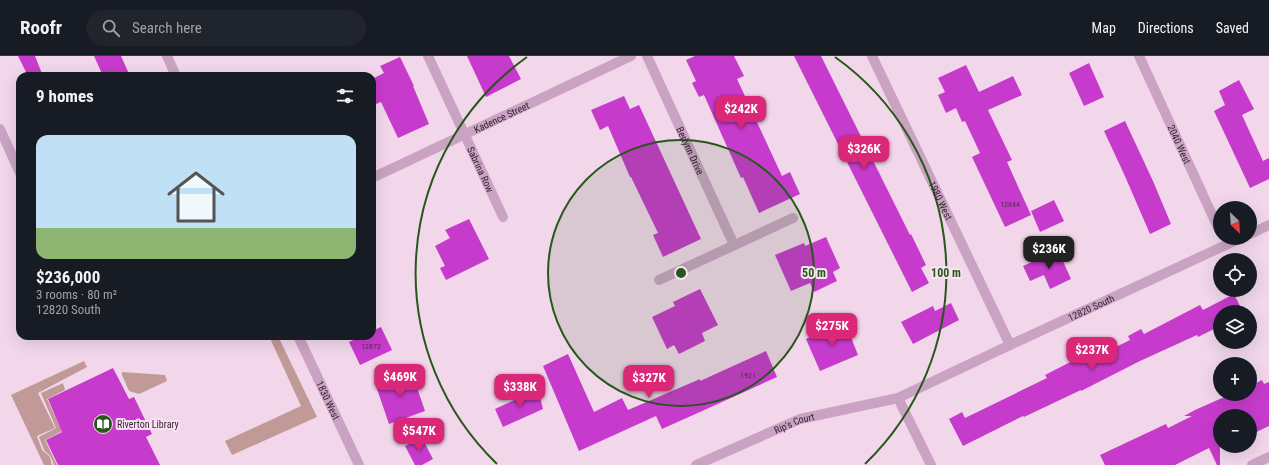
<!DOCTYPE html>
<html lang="en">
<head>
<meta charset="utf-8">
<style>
  :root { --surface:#171b24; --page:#20242c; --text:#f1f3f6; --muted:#9ea1a6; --line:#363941; --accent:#db2777 }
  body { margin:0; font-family:"Roboto Condensed",sans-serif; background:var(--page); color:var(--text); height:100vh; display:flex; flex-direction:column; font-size:15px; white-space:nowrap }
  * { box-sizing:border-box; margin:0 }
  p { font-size:13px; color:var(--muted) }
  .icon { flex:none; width:22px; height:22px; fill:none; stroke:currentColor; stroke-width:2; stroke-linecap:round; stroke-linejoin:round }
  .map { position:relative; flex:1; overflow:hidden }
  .side { position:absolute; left:16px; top:16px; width:360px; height:268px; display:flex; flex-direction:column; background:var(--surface); border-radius:12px; box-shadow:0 4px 16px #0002 }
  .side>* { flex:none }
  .needle { width:26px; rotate:155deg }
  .controls { position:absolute; left:1213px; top:145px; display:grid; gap:8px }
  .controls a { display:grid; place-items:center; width:44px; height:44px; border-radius:50%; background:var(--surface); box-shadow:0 4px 16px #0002; font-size:20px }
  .price { position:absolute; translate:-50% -34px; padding:0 9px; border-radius:8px; background:var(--accent); color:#fff; font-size:13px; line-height:26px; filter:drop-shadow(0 1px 2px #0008) }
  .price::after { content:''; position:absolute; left:50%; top:24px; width:12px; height:9px; margin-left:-6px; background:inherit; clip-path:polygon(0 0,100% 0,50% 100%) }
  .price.on { background:#222; color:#fff }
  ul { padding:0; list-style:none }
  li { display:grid; align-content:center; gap:8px; height:212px; padding:0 20px }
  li+li { border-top:1px solid var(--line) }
  li span { display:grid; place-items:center; height:124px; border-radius:12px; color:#555 }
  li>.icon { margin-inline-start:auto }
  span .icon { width:72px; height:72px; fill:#fffc; stroke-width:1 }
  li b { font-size:17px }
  h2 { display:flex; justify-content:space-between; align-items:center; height:48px; padding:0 20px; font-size:17px }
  header { display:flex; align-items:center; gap:24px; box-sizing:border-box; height:56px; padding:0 20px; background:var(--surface); border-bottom:1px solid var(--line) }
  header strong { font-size:19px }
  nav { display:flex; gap:22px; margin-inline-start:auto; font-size:14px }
  .search { width:280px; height:36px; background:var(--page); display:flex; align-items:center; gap:10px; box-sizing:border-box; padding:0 14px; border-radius:22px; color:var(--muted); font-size:15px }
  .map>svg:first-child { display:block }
  .green { fill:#c19997 }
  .building { fill:#c73bcc }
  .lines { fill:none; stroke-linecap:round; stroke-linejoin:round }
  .minor { stroke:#caa3c3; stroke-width:10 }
  .ring { fill:none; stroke:#265819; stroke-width:2 }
  .labels { text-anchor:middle; stroke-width:4; stroke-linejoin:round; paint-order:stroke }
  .number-label { font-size:8px; fill:#5a2a5a }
  .street-label { font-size:10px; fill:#352534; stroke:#fae3f4 }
  .poi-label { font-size:10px; fill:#352534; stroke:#fae3f4; text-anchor:start }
  .centre { fill:#265819; stroke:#fae3f4; stroke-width:2 }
  .ring-label { font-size:12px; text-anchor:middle; font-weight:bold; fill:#265819; stroke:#fae3f4; stroke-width:4; stroke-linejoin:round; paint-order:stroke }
</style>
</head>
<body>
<header>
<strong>Roofr</strong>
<div class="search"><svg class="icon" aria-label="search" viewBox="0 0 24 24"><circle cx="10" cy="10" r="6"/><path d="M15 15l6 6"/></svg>Search here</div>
<nav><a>Map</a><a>Directions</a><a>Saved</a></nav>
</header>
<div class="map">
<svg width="1269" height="409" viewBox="0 0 1269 409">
  <rect width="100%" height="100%" fill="#f2d7eb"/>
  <path class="green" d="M269,280h9l39,81 -85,38 -7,-14 76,-35z
    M84,305l3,6 -49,26 17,35 -18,8 5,14 8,7 2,8h-8l-33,-70z
    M122,316l43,3 2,6 -28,13 -10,-3 -7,-16z
    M63,327l2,7 -18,9 15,32 -17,9 12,25h-3l-3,-8 -7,-7 -5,-13 17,-9 -15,-35z"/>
  <path class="building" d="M18,0h17l8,20h-15z
    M94,0h27l9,20h-27z
    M467,0h42l12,23 -35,18z
    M695,0h39l10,20 -7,3 45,97 8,-4 10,22 -41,19 -16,-36 -2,1 -37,-83 -5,2 -7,-14 4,-2 -10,-21z
    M794,0h27l89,179 1,-1 15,31 -5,3 8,15 -17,9z
    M400,1l14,29h-1l16,38 -31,14 -17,-36 -5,2 -4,-9v-16l12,-6 -4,-7z
    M1089,7l15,34 -20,9 -15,-33z
    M966,9l13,27 34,-16 9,19 -34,15 24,50 -5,2 24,53 -26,12 -33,-70 8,-4 -15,-32 -3,1 -6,-14 -10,5 -8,-18 7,-3 -7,-14z
    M1239,24l15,29 -12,6 21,46 6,-3v21l-19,9 -36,-77 11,-6 -6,-14z
    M624,40l6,13 9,-4 62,134 -38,18 -10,-22 5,-2 -27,-56h-1l-22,-51 -8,4 -9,-20z
    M1125,65l28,60 18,43 -21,10 -26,-60 -20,-43z
    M1054,144l10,21 -24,11 -9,-21z
    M469,163l20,40 -43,21 -6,-12 5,-2 -10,-20 15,-8 -5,-8z
    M826,181l14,31 -7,4 4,9 -23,11 -4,-9 -19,8 -16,-36 29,-12 1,3z
    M1058,194l13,29 -21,10 -6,-14 -14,6 -7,-15z
    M700,233l18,36 -16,8 3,8 -26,13 -5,-9 -7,4 -15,-32 23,-11 -2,-4z
    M1234,238l9,18h-23v14l-22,11 -1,-2 -57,26 -59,30v-1l-57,27 -1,-1 -60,30 -14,-27 13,-7 3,6 82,-40 -2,-3 37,-19 3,6 45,-22 -2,-4 13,-7 3,5 56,-29 3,5z
    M951,247l8,17 -46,24 -12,-22 32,-16 2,5z
    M845,266l13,33 -38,16 -14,-32z
    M381,271l11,23 -32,15 -11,-23 13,-6h10v-5z
    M766,295l11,26 -66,30 -49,22 -6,-13 -77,35 -36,-85 25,-12 26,58 28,-14 6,12 72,-31v2z
    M113,312l16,31 5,-2 18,37 -6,3 14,28h-102l-12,-25 16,-8 -14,-33z
    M412,317l13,38 -36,13 -13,-38z
    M1262,324l2,4 5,-2v44l-19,9v-19h-30v49h-3l-8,-17 -34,17h-70l-5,-10 66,-31 2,4 24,-12h-8l11,-6 36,-16h19v-8z
    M538,333l5,20 -40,18 -8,-18z
    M422,382l11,21 -11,6h-7l-10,-19z"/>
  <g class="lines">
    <g class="minor">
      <path d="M167,0l9,20"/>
      <path id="s1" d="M428,0l75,161"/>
      <path id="s2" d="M647,0l87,189"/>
      <path id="s3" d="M872,0l138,289"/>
      <path id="s4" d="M1139,0l81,176"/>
      <path d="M0,73l20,44"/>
      <path id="s5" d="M372,122l259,-122"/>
      <path d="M1250,178l19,-9"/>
      <path d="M659,224l134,-62"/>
      <path id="s6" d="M298,280l61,129"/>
      <path d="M898,342l33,67"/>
      <path id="s7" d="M696,409l104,-46 98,-21 112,-53 231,-107"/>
      <path d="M1252,409l17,-8"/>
    </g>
  </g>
  <circle cx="681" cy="217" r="133" fill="#265819" fill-opacity=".12"/>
  <g class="ring">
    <circle cx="681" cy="217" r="133"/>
    <path d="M497 408A265 265 0 0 1 527 1M835 1A265 265 0 0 1 865 408"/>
  </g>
  <defs>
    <symbol id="library-disc" viewBox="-11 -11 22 22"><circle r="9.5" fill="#265819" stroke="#fae3f4"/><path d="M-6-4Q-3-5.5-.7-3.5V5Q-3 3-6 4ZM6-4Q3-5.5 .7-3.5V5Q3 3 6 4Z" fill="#fff"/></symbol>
  </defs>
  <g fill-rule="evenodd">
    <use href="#library-disc" x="92" y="357" width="22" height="22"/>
  </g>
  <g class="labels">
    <g class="number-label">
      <text x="1010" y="151">12844</text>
      <text x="371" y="293">12872</text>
      <text x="748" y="322">1921</text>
    </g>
    <g class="street-label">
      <text dy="4" stroke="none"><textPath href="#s5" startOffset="143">Kadence Street</textPath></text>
      <text dy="4" stroke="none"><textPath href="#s4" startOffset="97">2040 West</textPath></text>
      <text dy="4" stroke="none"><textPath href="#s2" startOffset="104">Berlynn Drive</textPath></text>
      <text dy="4" stroke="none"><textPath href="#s1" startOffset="125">Sabrina Row</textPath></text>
      <text dy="4" stroke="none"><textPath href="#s3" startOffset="160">1980 West</textPath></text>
      <text dy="4" stroke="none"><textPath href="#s7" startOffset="427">12820 South</textPath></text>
      <text dy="4" stroke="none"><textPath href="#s6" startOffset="71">1830 West</textPath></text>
      <text dy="4" stroke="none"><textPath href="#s7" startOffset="107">Rip's Court</textPath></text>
    </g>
    <g class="poi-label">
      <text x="117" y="372">Riverton Library</text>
    </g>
  </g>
  <circle cx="681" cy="217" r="6" class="centre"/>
  <g class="ring-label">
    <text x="814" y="221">50 m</text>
    <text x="946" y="221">100 m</text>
  </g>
</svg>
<div class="controls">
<a><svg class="needle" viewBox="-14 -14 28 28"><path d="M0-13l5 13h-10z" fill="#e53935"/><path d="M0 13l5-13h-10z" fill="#9ea1a6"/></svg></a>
<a><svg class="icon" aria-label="locate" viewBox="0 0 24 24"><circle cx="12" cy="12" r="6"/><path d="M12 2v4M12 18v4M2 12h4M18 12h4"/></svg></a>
<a><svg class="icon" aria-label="layers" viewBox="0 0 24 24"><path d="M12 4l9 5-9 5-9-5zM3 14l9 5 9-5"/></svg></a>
<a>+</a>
<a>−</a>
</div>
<b class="price" style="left:741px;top:74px">$242K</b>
<b class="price" style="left:864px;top:114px">$326K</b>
<b class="price on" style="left:1049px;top:214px">$236K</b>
<b class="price" style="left:832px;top:291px">$275K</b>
<b class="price" style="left:1092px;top:315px">$237K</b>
<b class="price" style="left:400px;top:342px">$469K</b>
<b class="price" style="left:649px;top:343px">$327K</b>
<b class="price" style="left:520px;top:352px">$338K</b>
<b class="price" style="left:419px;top:396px">$547K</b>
<section class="side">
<h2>9 homes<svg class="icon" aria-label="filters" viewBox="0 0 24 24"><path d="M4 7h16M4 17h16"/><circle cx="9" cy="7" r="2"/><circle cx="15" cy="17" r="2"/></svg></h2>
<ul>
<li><span style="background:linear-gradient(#bfe0f5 75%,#8fb573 0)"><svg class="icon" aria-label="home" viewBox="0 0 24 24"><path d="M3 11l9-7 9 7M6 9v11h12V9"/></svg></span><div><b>$236,000</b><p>3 rooms · 80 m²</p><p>12820 South</p></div></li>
</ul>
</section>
</div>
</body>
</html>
